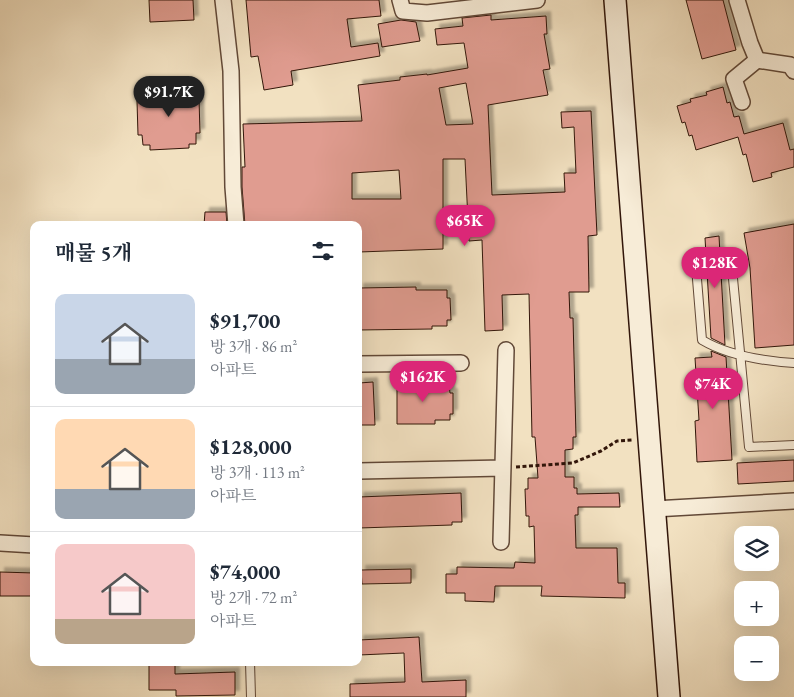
<!DOCTYPE html>
<html lang="ko">
<head>
<meta charset="utf-8">
<style>
  :root { --surface:#fff; --page:#f6f6f7; --text:#1f2937; --muted:#747a83; --line:#e0e1e3; --accent:#db2777 }
  body { margin:0; font-family:"EB Garamond","Noto Serif KR",serif; background:var(--page); color:var(--text); height:100vh; display:flex; flex-direction:column; font-size:19px; white-space:nowrap }
  * { box-sizing:border-box; margin:0 }
  p { font-size:16px; color:var(--muted) }
  .icon { flex:none; width:28px; height:28px; fill:none; stroke:currentColor; stroke-width:2; stroke-linecap:round; stroke-linejoin:round }
  .map { position:relative; flex:1; overflow:hidden }
  .drawer { position:absolute; left:30px; top:221px; width:332px; height:445px; display:flex; flex-direction:column; background:var(--surface); border-radius:10px; box-shadow:0 5px 20px #0002 }
  .drawer>* { flex:none }
  .controls { position:absolute; left:734px; top:526px; display:grid; gap:10px }
  .controls a { display:grid; place-items:center; width:45px; height:45px; border-radius:10px; background:var(--surface); box-shadow:0 5px 20px #0002; font-size:25px }
  .price { position:absolute; translate:-50% -42px; padding:0 11px; border-radius:18px; background:var(--accent); color:#fff; font-size:16px; line-height:32px; filter:drop-shadow(0 1px 2px #0008) }
  .price::after { content:''; position:absolute; left:50%; top:30px; width:15px; height:11px; margin-left:-8px; background:inherit; clip-path:polygon(0 0,100% 0,50% 100%) }
  .price.active { background:#222; color:#fff }
  ul { padding:0; list-style:none }
  li { display:flex; align-items:center; gap:15px; height:125px; padding:0 25px }
  li+li { border-top:1px solid var(--line) }
  li span { display:grid; place-items:center; flex:none; width:140px; height:100px; border-radius:10px; color:#555 }
  li>.icon { margin-inline-start:auto }
  span .icon { width:60px; height:60px; fill:#fffc; stroke-width:1 }
  li b { font-size:21px }
  h2 { display:flex; justify-content:space-between; align-items:center; height:60px; padding:0 25px; font-size:21px }
  .map>svg:first-child { display:block }
  .building { fill:#e09c90; stroke:#32160a; fill-rule:evenodd; filter:url(#shadow) }
  .lines { fill:none; stroke-linecap:round; stroke-linejoin:round }
  .lane-casing { stroke:#624938; stroke-width:10 }
  .street-casing { stroke:#624938; stroke-width:18 }
  .secondary-casing { stroke:#32160a; stroke-width:24 }
  .path { stroke:#32160a; stroke-width:3; stroke-dasharray:4 2.5; stroke-linecap:butt }
  .lane { stroke:#f7ecd7; stroke-width:8 }
  .street { stroke:#f7ecd7; stroke-width:15 }
  .secondary { stroke:#f7ecd7; stroke-width:21 }
</style>
</head>
<body>
<div class="map">
<svg width="794" height="697" viewBox="0 0 794 697">
  <defs>
    <filter id="shadow"><feDropShadow dx="4.5" dy="-4.5" stdDeviation="1" flood-color="#0004"/></filter>
  </defs>
  <rect width="100%" height="100%" fill="#f2e1c1"/>
  <filter id="stains"><feTurbulence type="fractalNoise" baseFrequency=".004" numOctaves="4"/><feColorMatrix values="0 0 0 0 .2 0 0 0 0 .09 0 0 0 0 .02 0 0 0 .5 -.17"/></filter>
  <radialGradient id="worn" r=".72"><stop offset=".6" stop-color="#630" stop-opacity="0"/><stop offset="1" stop-color="#630" stop-opacity=".3"/></radialGradient>
  <path class="building" d="M149,0h44l1,20 -44,2z
    M246,0h133l2,16 -34,3 4,28 27,-4 2,13 -89,15 2,14 -29,5 -6,-34 -7,1z
    M686,0h37l13,50 -34,9z
    M491,15v5l55,-4 1,18h-3l6,35 -7,1 5,25 -60,10 4,90 73,-3 -1,-19h12l-2,-46 -12,1 -1,-16 30,-1 6,124 -9,1 1,56h-20l1,26h3l3,119h-3v12l-8,1v27h9v11h3v6l42,-1 1,14h-42v8h-3l1,33h41l1,35h7v15l-84,-2 1,-10h-47l-1,16 -29,-1v-8h-19v-19h11v-7l57,1 1,-6 20,1 -1,-37 -5,1v-11h-3l-1,-27h3v-11h10l-3,-41h-3l-3,-143 -27,1 1,35 -18,1 -3,-91 -13,1 -4,-82h-22v90l-84,3v-27h-114l-3,-38v-20h3l-2,-43 119,-3 -4,-36 42,-5v-3l27,-3v1l41,-7 -4,-25 -27,2 -2,-16 28,-3 -1,-8zM466,83l7,41 -27,1 -7,-37zM399,170l2,29h-49v-26z
    M401,20l15,2 4,19 -38,6 -4,-23z
    M181,86v3h13l1,10h4l1,34h-4v11h-7v4l-39,2v-5h-7l-1,-10h-4l-1,-34h4v-11h13v-3z
    M723,87l4,16 3,-1 4,15 5,-1 5,18 39,-11 7,27 4,-1v18l-23,6 1,4 -19,5 -7,-28 -3,1 -5,-18 -42,13 -4,-15 -3,1 -4,-14 -3,1 -5,-17 14,-4 -1,-3 17,-4 -1,-3z
    M205,212h21l1,13h-23z
    M794,224v121l-39,3 -5,-80 -6,-35z
    M719,236l6,109 -14,-7 -6,-100z
    M416,287v3h31v8h3l1,22h-4v6h-15v3l-73,1v-42z
    M711,351l15,6 6,103 -35,2 -2,-41 4,-1 -4,-62 17,-1z
    M373,382l2,43h-16v-42z
    M397,382h21v3h31l1,8h3v21h-3v6h-15v4h-38z
    M794,460v21l-56,3 -1,-21z
    M461,493l1,29h-10v3l-93,3v-31z
    M411,569v14l-49,1 -1,-14z
    M0,572l34,1v23h-34z
    M419,637l3,45 44,-2v17h-116v-13l55,-2 -1,-29 -45,2v-15z
    M149,662h26v12l60,-2v23l-59,1v-6h-27z"/>
  <g class="lines">
    <defs>
      <path id="lane" d="M696,267l6,73c27,16 61,21 92,23
        M732,268l17,179 45,-2
        M250,662l1,35"/>
      <path id="street" d="M223,0l8,71 2,116 3,38
        M400,0l3,11 24,2 110,-13
        M737,0l13,43 7,17 33,5 4,6
        M742,102l-8,-23 23,-19
        M359,364l102,-1
        M359,471l144,-3
        M654,509l140,-8
        M501,542l5,-192
        M0,543l34,2"/>
      <path id="secondary" d="M615,0l54,697"/>
    </defs>
    <use href="#lane" class="lane-casing"/>
    <use href="#street" class="street-casing"/>
    <use href="#secondary" class="secondary-casing"/>
    <path class="path" d="M516,467l57,-4 28,-12 16,-10 15,-1"/>
    <use href="#lane" class="lane"/>
    <use href="#street" class="street"/>
    <use href="#secondary" class="secondary"/>
  </g>
  <rect width="100%" height="100%" filter="url(#stains)"/>
  <rect width="100%" height="100%" fill="url(#worn)"/>
</svg>
<div class="controls">
<a><svg class="icon" aria-label="layers" viewBox="0 0 24 24"><path d="M12 4l9 5-9 5-9-5zM3 14l9 5 9-5"/></svg></a>
<a>+</a>
<a>−</a>
</div>
<b class="price active" style="left:169px;top:118px">$91.7K</b>
<b class="price" style="left:465px;top:247px">$65K</b>
<b class="price" style="left:715px;top:289px">$128K</b>
<b class="price" style="left:423px;top:403px">$162K</b>
<b class="price" style="left:713px;top:410px">$74K</b>
<section class="drawer">
<h2>매물 5개<svg class="icon" aria-label="filters" viewBox="0 0 24 24"><path d="M4 7h16M4 17h16"/><circle cx="9" cy="7" r="2"/><circle cx="15" cy="17" r="2"/></svg></h2>
<ul>
<li><span style="background:linear-gradient(#c9d6e8 65%,#9aa5b1 0)"><svg class="icon" aria-label="home" viewBox="0 0 24 24"><path d="M3 11l9-7 9 7M6 9v11h12V9"/></svg></span><div><b>$91,700</b><p>방 3개 · 86 m²</p><p>아파트</p></div></li>
<li><span style="background:linear-gradient(#ffd9b3 70%,#9aa5b1 0)"><svg class="icon" aria-label="home" viewBox="0 0 24 24"><path d="M3 11l9-7 9 7M6 9v11h12V9"/></svg></span><div><b>$128,000</b><p>방 3개 · 113 m²</p><p>아파트</p></div></li>
<li><span style="background:linear-gradient(#f6c9c9 75%,#b9a48a 0)"><svg class="icon" aria-label="home" viewBox="0 0 24 24"><path d="M3 11l9-7 9 7M6 9v11h12V9"/></svg></span><div><b>$74,000</b><p>방 2개 · 72 m²</p><p>아파트</p></div></li>
</ul>
</section>
</div>
</body>
</html>
